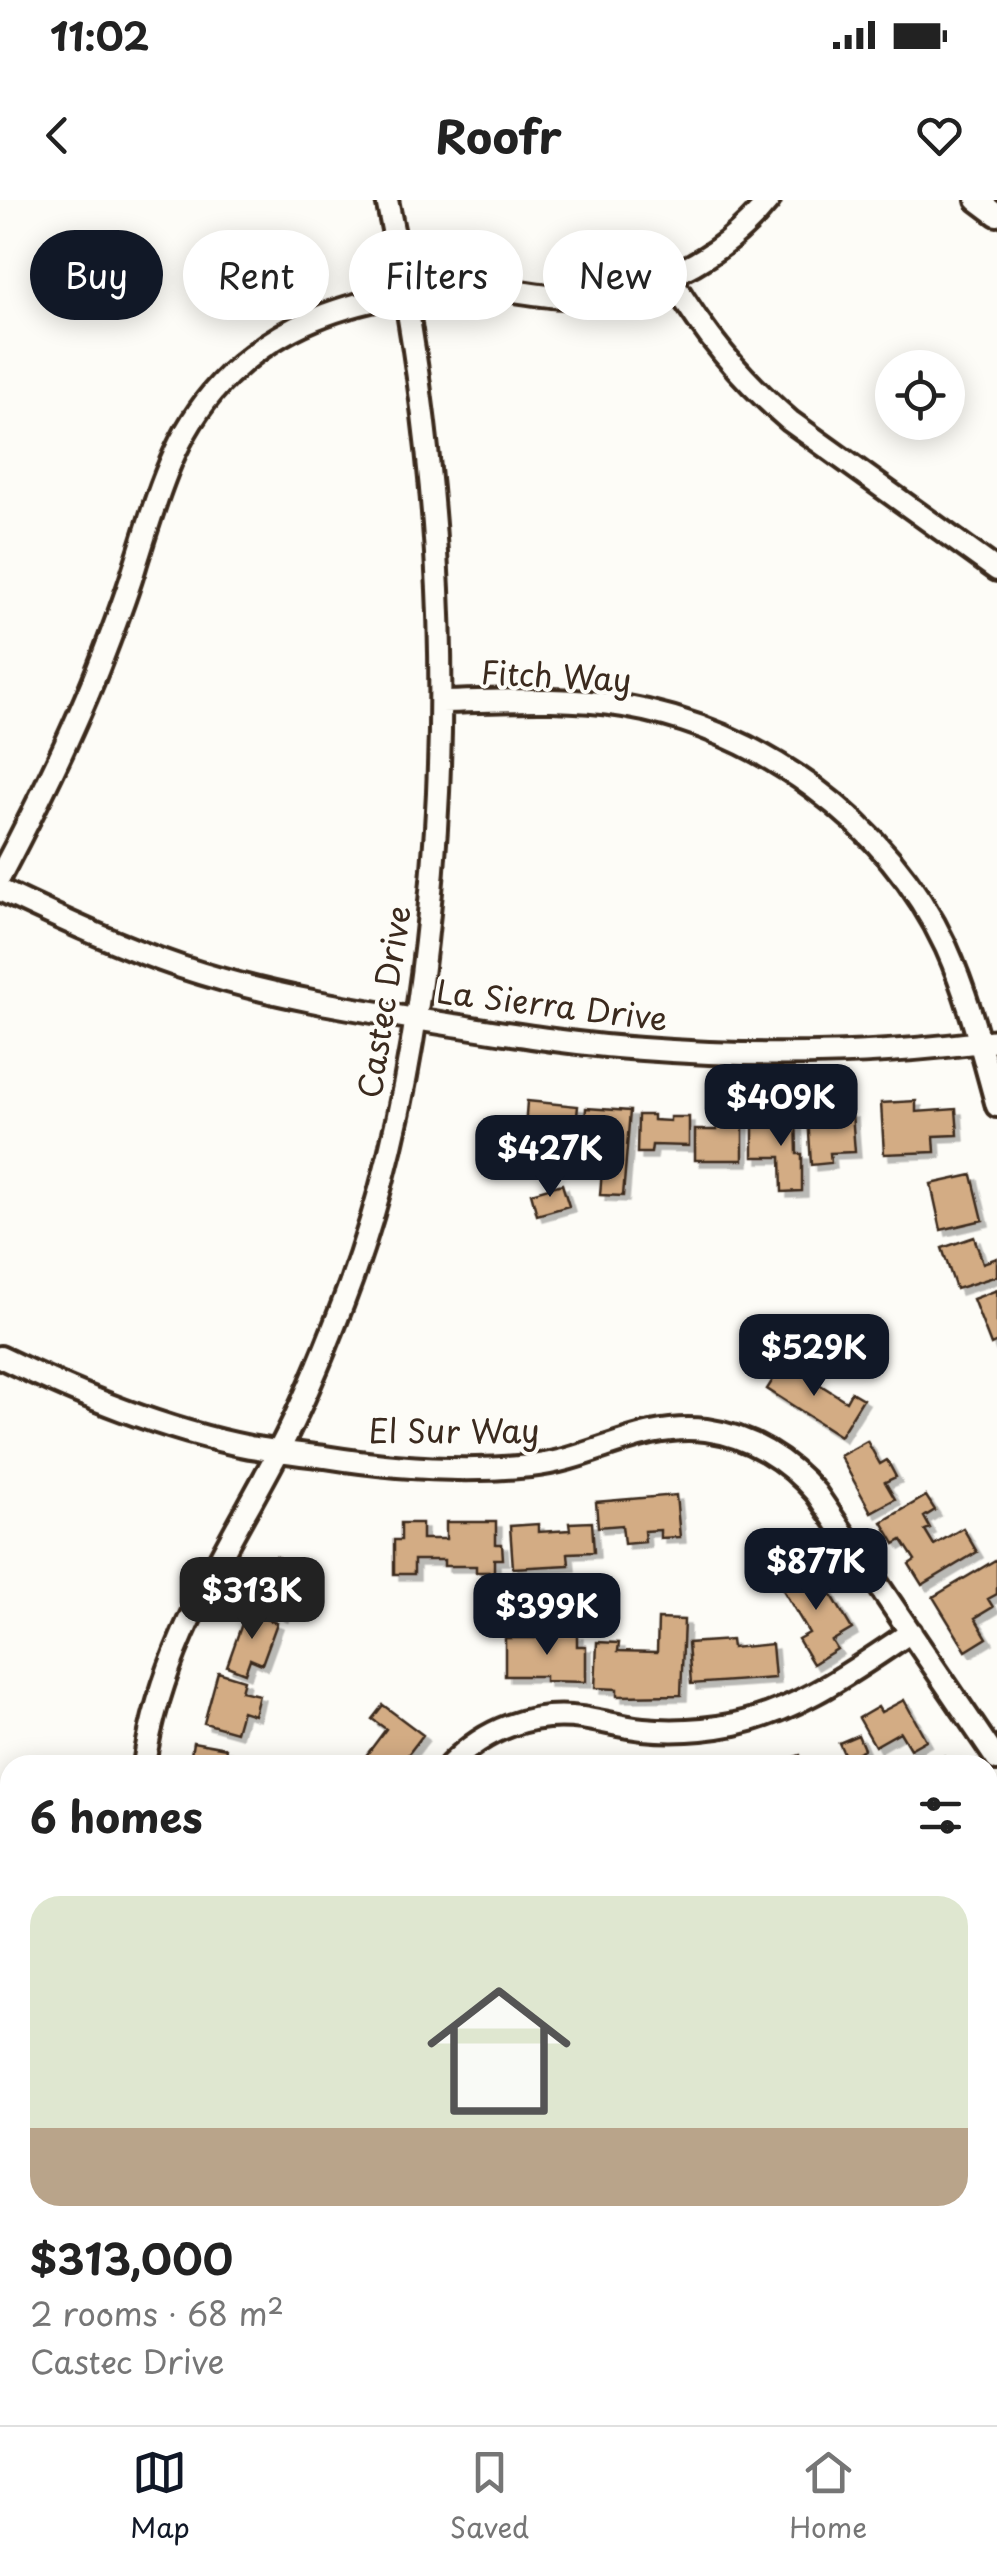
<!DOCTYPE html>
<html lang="en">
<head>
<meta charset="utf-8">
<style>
  :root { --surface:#fff; --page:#f2f2f2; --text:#222; --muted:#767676; --line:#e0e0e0; --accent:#111827 }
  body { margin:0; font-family:"Playpen Sans",sans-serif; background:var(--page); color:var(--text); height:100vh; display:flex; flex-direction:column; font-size:38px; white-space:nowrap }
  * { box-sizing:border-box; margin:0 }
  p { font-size:32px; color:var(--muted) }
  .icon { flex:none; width:55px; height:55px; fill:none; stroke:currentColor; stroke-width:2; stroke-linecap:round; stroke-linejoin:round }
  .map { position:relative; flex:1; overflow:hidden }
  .details { position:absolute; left:0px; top:1555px; width:998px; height:670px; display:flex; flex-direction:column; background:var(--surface); border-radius:30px 30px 0 0; box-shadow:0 5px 25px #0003 }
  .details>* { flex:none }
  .banner { position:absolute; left:30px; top:30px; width:938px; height:90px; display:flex; gap:20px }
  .fabs { position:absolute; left:875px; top:150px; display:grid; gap:20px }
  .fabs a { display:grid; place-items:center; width:90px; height:90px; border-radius:50%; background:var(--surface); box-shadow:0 5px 25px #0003; font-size:50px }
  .price { position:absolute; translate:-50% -85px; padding:0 22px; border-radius:20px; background:var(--accent); color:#fff; font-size:32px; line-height:65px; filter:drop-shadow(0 2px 5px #0008) }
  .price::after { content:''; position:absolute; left:50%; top:60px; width:30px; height:22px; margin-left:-15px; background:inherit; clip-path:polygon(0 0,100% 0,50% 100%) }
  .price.on { background:#222; color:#fff }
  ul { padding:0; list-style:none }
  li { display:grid; align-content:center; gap:20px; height:530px; padding:0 30px }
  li+li { border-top:2px solid var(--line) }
  li span { display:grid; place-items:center; height:310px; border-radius:30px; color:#555 }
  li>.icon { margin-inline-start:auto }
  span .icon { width:180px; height:180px; fill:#fffc; stroke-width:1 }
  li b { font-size:42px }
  h2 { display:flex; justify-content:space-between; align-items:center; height:120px; padding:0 30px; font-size:42px }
  .tag { padding:0 35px; border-radius:45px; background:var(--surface); box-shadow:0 5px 25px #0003; font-size:35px; line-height:90px }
  .tag.on { background:var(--accent); color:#fff }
  .status { display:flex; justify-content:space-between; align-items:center; height:70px; padding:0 50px; background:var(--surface); direction:ltr }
  .status svg { height:28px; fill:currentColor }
  header { display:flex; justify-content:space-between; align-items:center; height:130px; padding:0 30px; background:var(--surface); font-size:45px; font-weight:700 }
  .menu { display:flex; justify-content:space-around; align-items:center; height:140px; border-top:2px solid var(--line); background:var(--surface); font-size:28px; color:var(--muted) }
  .menu a { display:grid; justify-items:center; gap:5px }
  .menu .on { color:var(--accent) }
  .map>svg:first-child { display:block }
  .built { fill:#f0e4d4 }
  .green { fill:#b3e6a7; stroke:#778862; stroke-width:2.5 }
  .building { fill:#d3ac84; stroke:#3b2a1e; stroke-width:2.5; filter:url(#shadow) }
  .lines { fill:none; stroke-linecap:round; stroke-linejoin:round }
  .minor-casing { stroke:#3b2a1e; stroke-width:28 }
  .major-casing { stroke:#3b2a1e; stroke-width:32 }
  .minor { stroke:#fdfcf7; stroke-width:20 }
  .major { stroke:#fdfcf7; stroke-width:25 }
  .labels { text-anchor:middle; stroke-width:8; stroke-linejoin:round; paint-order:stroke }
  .street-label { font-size:32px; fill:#3b2a1e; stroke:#fdfcf7 }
</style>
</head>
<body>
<div class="status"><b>11:02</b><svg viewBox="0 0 49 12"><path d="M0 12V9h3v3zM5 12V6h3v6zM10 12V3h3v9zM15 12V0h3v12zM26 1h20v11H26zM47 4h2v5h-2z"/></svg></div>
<header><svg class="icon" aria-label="back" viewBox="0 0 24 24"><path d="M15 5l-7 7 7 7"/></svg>Roofr<svg class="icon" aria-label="heart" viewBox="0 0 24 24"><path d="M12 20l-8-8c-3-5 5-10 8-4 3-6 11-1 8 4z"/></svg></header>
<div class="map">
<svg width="997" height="2225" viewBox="0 0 997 2225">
  <defs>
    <filter id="shadow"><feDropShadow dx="5.5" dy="5.5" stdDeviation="0" flood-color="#0004"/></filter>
  </defs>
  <rect width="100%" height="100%" fill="#fdfcf7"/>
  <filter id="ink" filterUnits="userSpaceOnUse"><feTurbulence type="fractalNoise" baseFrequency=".01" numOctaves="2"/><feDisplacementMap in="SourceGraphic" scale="20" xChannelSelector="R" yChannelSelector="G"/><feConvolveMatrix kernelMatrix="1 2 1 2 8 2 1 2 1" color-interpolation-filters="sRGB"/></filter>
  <g filter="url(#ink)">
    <path class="built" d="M166,2215h347l1,10h-342z"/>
    <path class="green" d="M74,2215h92l6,10h-172v-4z"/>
    <path class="building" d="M527,901l51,5 -4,39 -20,-1v3l-12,-1 -1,12 -18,-2z
      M916,901v11l40,-3 2,26 -24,1 1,16 -51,2 -3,-51z
      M586,908l44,3 -7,85 -23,-1 4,-50 -21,-1z
      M852,913l3,39 -25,1 1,10 -20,2 -3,-49z
      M796,914l1,40h5v37l-20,1 -1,-35h-28v-30h20v-12z
      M638,915h15v5l17,1v-4h19v29l-37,-1 -1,8h-14z
      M743,917v43h-48v-30h22l-1,-12z
      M972,975l11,45 -42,10 -10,-46z
      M562,984l7,22 -32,9 -6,-22z
      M974,1037l9,26 14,-5v18l-41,13 -14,-41z
      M997,1090v52l-6,3 -18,-46z
      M784,1162l62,39 5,-9 12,7 -23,37 -73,-47z
      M867,1241l13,23 7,-4 9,17 -11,5 10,17 -24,13 -31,-56z
      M676,1295l4,42 -20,1v-8l-16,1 1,11 -21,2 -2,-19 -24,2 -2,-25z
      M926,1296l9,14 -11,7 6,11 -5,2 9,15 29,-17 14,24 -55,33 -13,-21 6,-4 -13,-20 -7,4 -13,-22z
      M446,1322h50v22h6l1,15h-9v13h-18v-6h-32v-6h-30v14h-20v-34h7v-17h21v16h24z
      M592,1322l2,30 -26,1 1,12 -56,3 -3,-42 28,-2v8l32,-2 -1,-7z
      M276,1356l38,19 -15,32 -10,-5 -7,14 -29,-14z
      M997,1359v35l-9,5 5,8 -18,11 12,20 -21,13 -33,-54z
      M814,1365l38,64 -20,12 5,8 -24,15 -15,-25 11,-6 -29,-48z
      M246,1412l31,11 -15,41 -12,-5 -5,14 -18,-7z
      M658,1419l26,1 -3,75 -64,1v-7l-22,-1 2,-46 22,1 -1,8 39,1z
      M535,1434h42v12h9v36l-41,-1v-5h-40v-38h30z
      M731,1440l1,8 40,-4 3,34 -84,6 -3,-41z
      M218,1472l26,8 -3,11 18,4 -5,20 -12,-4 -6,21 -32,-9z
      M904,1500l22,40 -16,9 -10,-17 -25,14 -16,-28 19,-11 3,5z
      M383,1505l40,30 -23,30h-41l27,-36 -14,-10z
      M858,1535l6,14 -18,9 -7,-15z
      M193,1542l33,6 -3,17h-30l1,-10h-3z
      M800,1555l4,10h-33z
      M944,1556l5,9h-21z
      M997,1645v72l-9,6 1,-27 -1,-29 2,-1 -2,-16z
      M990,1824l5,11 2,-1v30l-9,4v-43z
      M997,1988v20l-8,1 -1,-20z
      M0,2101h5l4,38 -9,1z
      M708,2215h20v4l-19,2z
      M923,2215h56l-8,10h-22l-7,-5 -6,5z"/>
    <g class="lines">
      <defs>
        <path id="minor" d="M977,0l20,15
          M670,77c35,58 68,99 120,144l207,149
          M441,502c60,-1 122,-6 182,4 137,23 264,115 323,241 23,51 36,105 51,159
          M0,676c38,-72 74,-144 103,-220 12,-31 24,-62 33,-93 22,-69 39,-136 93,-188 53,-51 113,-71 184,-82 20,-2 40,-6 60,-6 31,0 60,9 91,10 79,3 156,-36 205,-97
          M0,690c59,28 119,56 181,77 87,29 176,43 266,57 65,10 130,21 195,25 118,9 238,7 355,-9
          M0,1157c80,38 163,73 250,90 25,4 50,7 75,10 68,11 136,16 205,9 64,-6 110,-44 176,-36 44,6 82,30 110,63l181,267
          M144,1565c17,-118 80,-210 134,-313 25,-48 46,-99 65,-149 48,-125 73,-257 86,-390 25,-244 8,-473 -42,-713
          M450,1565c35,-36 82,-54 132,-47 20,3 40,9 61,11 30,3 62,1 92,-5 66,-14 120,-55 176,-92
          M988,1768l9,-5
          M988,2055l9,-1
          M187,2215l1,10
          M433,2215l1,10
          M472,2215l2,10
          M667,2215l1,10
          M222,2225l3,-3 64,-7"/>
        <path id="major" d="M988,2086l9,-1
          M0,2189l10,-1"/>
      </defs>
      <use href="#minor" class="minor-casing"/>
      <use href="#major" class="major-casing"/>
      <use href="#minor" class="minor"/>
      <use href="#major" class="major"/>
    </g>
  </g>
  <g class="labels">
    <g class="street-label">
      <text transform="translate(556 477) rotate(3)" y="11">Fitch Way</text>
      <text transform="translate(385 802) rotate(-81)" y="11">Castec Drive</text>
      <text transform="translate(552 806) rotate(7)" y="11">La Sierra Drive</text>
      <text x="454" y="1243">El Sur Way</text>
    </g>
  </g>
</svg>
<div class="fabs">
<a><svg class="icon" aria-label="locate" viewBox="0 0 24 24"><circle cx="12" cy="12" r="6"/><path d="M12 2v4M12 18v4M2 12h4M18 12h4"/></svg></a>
</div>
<b class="price" style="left:781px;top:949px">$409K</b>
<b class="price" style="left:550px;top:1000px">$427K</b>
<b class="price" style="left:814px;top:1199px">$529K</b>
<b class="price" style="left:816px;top:1413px">$877K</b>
<b class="price on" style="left:252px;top:1442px">$313K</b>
<b class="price" style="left:547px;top:1458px">$399K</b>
<div class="banner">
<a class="tag on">Buy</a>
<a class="tag">Rent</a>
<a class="tag">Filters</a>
<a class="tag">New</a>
</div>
<section class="details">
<h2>6 homes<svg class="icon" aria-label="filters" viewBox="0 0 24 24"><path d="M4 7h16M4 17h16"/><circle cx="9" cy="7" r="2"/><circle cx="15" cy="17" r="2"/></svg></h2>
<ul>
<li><span style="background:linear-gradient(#dfe7d0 75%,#b9a48a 0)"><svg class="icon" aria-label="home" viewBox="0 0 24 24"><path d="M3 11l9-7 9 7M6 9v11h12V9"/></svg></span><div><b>$313,000</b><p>2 rooms · 68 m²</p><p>Castec Drive</p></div></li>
</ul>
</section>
</div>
<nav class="menu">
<a class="on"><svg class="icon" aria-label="map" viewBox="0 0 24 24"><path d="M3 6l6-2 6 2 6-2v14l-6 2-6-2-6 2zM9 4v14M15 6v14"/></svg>Map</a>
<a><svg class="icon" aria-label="saved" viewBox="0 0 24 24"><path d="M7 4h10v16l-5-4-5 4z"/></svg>Saved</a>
<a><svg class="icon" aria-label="home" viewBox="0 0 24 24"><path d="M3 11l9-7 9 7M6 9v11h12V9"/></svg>Home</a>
</nav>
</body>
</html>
